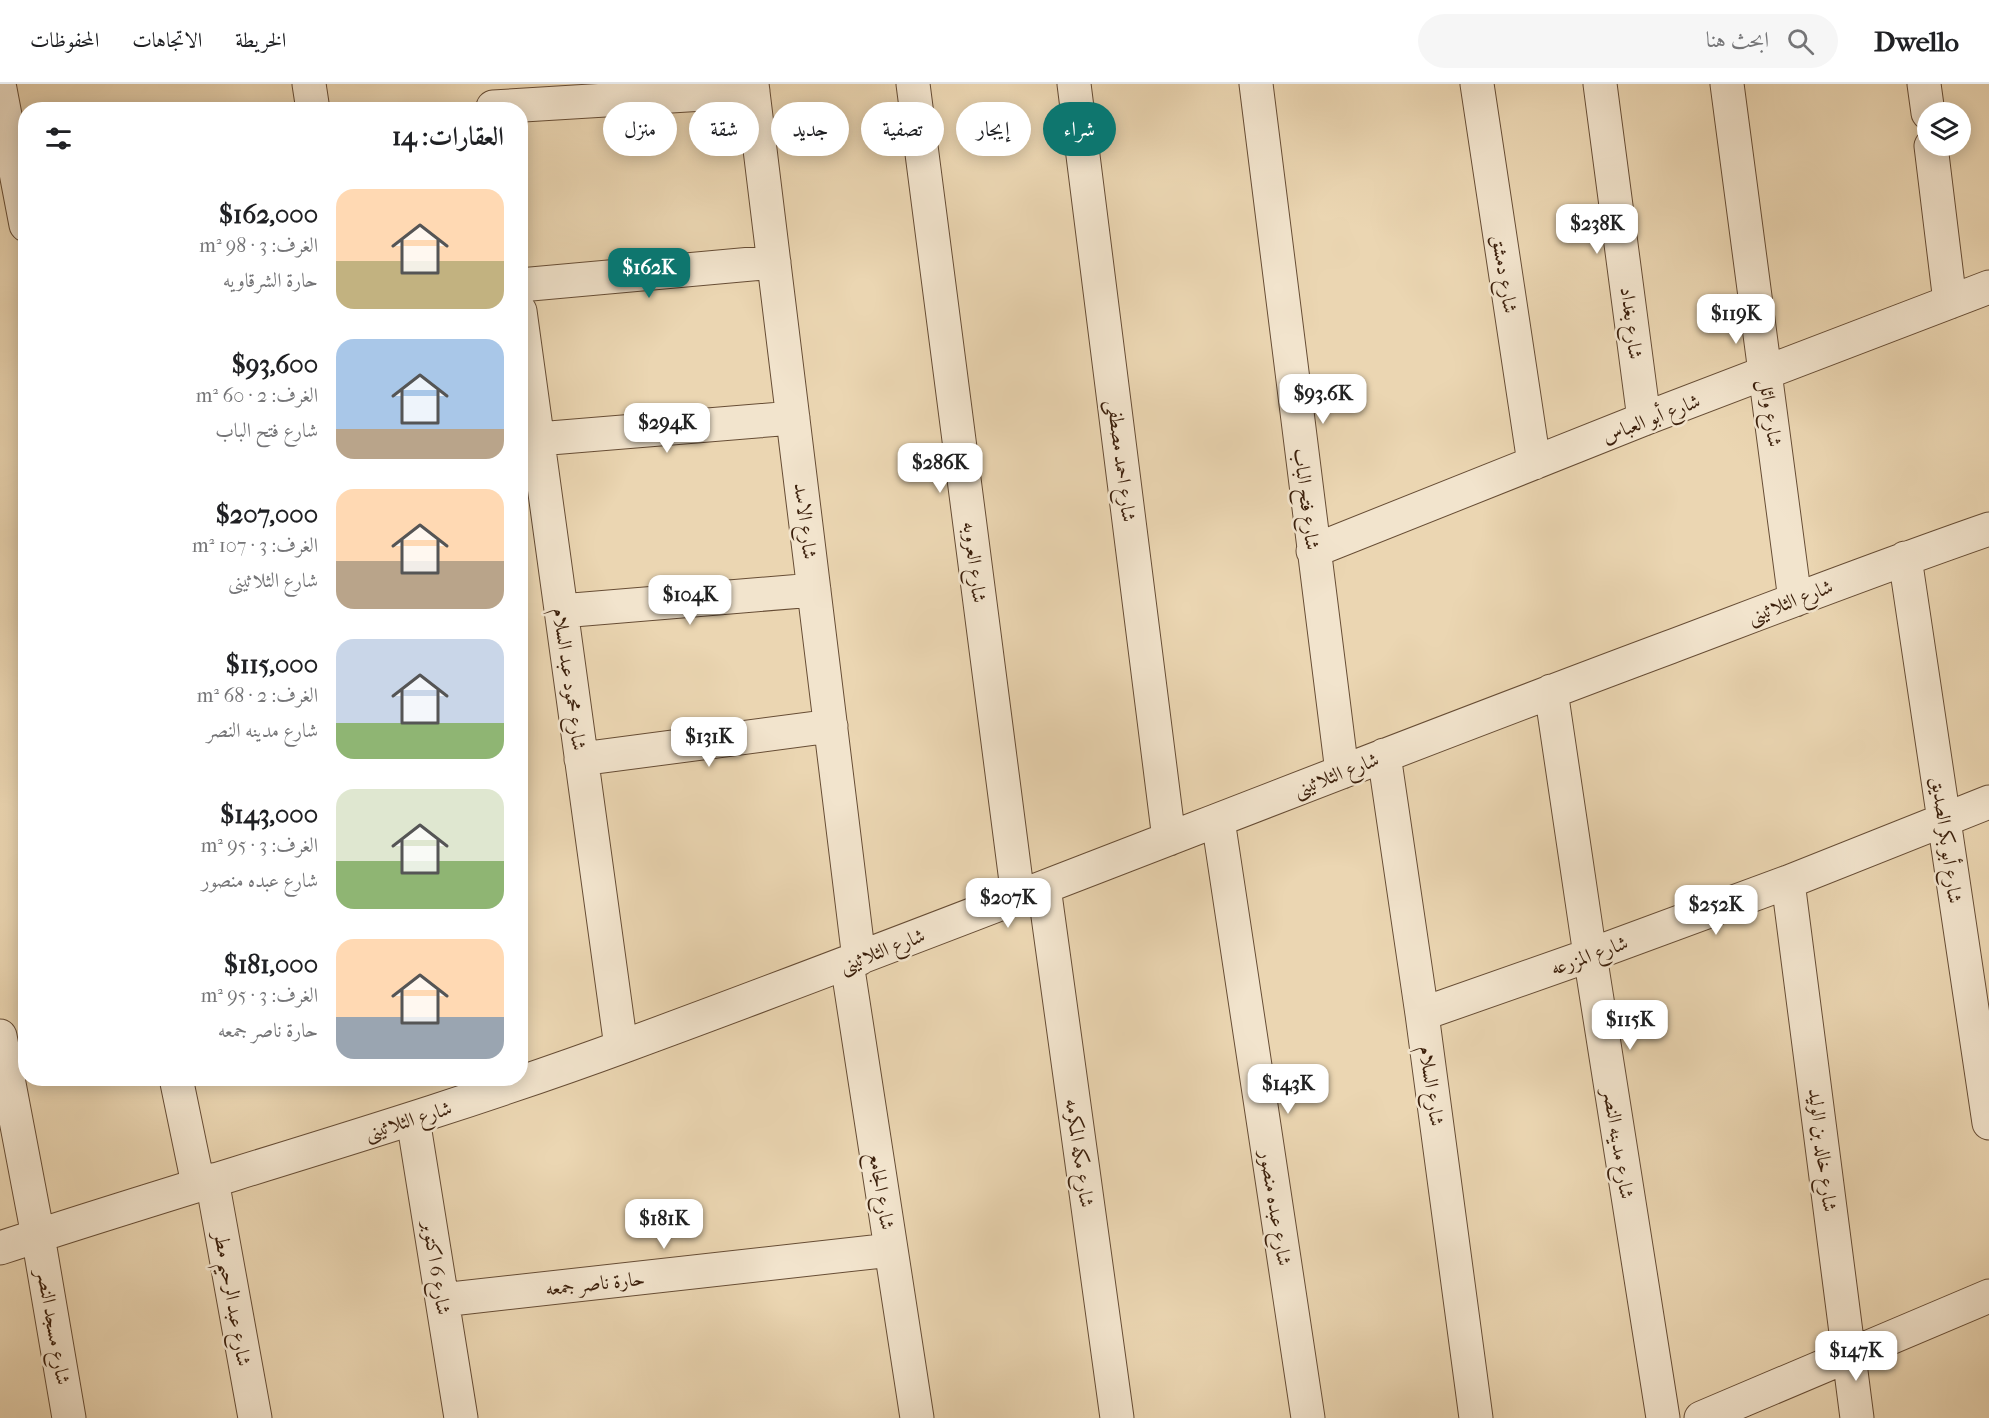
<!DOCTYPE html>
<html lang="ar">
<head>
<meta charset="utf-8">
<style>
  :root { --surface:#fff; --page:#f6f6f6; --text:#202124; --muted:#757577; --line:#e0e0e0; --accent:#0f766e }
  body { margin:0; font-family:"IM FELL French Canon",Amiri,serif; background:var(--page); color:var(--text); direction:rtl; height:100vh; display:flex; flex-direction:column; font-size:22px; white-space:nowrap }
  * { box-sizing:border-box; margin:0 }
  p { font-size:20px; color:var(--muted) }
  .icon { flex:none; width:33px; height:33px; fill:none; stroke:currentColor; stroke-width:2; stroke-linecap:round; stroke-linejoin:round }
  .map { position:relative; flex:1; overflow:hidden; direction:ltr }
  .panel { position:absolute; left:18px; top:18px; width:510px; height:984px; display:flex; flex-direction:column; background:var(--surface); border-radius:24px; box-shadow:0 3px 15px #0003; direction:rtl }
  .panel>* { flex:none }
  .banner { position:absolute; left:546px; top:18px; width:570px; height:54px; direction:rtl; display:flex; gap:12px }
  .buttons { position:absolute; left:1917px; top:18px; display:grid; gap:12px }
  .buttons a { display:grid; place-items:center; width:54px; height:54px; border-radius:50%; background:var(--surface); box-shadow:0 3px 15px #0003; font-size:30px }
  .price { position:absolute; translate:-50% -51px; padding:0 14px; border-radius:12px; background:#fff; color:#222; font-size:20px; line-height:39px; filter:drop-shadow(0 2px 3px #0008) }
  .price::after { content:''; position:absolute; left:50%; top:36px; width:18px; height:14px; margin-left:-9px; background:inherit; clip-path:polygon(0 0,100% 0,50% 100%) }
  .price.on { background:var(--accent); color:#fff }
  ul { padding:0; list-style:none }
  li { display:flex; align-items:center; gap:18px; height:150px; padding:0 24px }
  li span { display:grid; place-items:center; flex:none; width:168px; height:120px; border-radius:18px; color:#555 }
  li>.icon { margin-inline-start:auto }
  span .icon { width:72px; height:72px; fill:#fffc; stroke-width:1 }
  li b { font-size:26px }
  h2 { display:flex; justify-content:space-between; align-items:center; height:72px; padding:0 24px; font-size:26px }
  .chip { padding:0 21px; border-radius:27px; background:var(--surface); box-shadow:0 3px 15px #0003; font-size:21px; line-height:54px }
  .chip.on { background:var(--accent); color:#fff }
  header { display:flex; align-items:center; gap:36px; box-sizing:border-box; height:84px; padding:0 30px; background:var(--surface); border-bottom:2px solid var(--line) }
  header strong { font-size:28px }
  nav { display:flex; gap:33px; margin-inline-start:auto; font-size:21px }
  .search { width:420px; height:54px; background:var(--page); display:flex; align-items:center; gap:15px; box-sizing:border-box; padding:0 21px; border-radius:33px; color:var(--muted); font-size:22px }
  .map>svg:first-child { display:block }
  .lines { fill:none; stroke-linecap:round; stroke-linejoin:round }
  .minor-casing { stroke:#674d35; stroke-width:35 }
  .minor { stroke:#f2e4cd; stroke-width:33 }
  .labels { text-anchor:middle; stroke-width:5; stroke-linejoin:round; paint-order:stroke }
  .street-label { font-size:20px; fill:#3b1f0b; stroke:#f2e4cd }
</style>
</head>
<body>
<header>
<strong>Dwello</strong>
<div class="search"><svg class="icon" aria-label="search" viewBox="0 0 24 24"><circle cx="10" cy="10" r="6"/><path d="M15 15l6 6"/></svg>ابحث هنا</div>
<nav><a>الخريطة</a><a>الاتجاهات</a><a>المحفوظات</a></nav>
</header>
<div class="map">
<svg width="1989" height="1334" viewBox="0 0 1989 1334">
  <rect width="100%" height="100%" fill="#ebd6b2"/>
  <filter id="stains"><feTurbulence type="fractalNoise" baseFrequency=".00333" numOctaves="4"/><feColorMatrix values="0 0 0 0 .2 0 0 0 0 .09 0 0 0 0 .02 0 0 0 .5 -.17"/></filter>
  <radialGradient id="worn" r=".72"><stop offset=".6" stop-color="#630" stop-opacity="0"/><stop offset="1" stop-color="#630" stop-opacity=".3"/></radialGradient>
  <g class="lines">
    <defs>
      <path id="minor" d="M309,0l4,26
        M752,0l107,875
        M913,0l105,813
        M1074,0l95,755
        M1256,0l86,688
        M1477,0l57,379
        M1600,0l44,335
        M1727,0l68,516
        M1924,0l4,29
        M0,5l26,136
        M493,23l260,-16
        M1931,62l19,156
        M520,201l254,-23
        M520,227l101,736
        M538,355l255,-21
        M1313,467l331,-132 345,-132
        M1905,474l84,565
        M561,527l253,-21
        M1551,607l39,264 73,463
        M1384,671l38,259 54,404
        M581,675l250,-33
        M1218,736l90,598
        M1788,798l69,536
        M1044,803l73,531
        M847,879l70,455
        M1422,930l168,-59 198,-73 201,-80
        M0,952l38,200 31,182
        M176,994l22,106
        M413,1035l48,299
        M212,1096l43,238
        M0,1164c209,-69 421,-127 627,-203 349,-128 694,-268 1043,-398 106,-40 212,-81 319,-118
        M442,1216l449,-50
        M1701,1334l288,-122"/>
    </defs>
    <use href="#minor" class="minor-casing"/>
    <use href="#minor" class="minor"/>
  </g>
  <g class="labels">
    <g class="street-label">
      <text transform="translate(1505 190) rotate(81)" y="7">شارع دمشق</text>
      <text transform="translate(1632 239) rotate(83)" y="7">شارع بغداد</text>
      <text transform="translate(1771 329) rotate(82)" y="7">شارع وائل</text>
      <text transform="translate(1651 334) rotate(-21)" y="7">شارع أبو العباس</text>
      <text transform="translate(1122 377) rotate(83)" y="7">شارع احمد مصطفى</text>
      <text transform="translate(1307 415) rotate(83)" y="7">شارع فتح الباب</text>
      <text transform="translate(806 437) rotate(83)" y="7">شارع الاسد</text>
      <text transform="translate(975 478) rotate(83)" y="7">شارع العروبه</text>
      <text transform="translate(1790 517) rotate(-21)" y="7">شارع الثلاثينى</text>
      <text transform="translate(570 595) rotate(82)" y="7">شارع محمود عبد السلام</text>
      <text transform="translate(1336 690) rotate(-21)" y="7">شارع الثلاثينى</text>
      <text transform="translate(1947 756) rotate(82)" y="7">شارع أبو بكر الصديق</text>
      <text transform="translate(882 866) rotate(-21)" y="7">شارع الثلاثينى</text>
      <text transform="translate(1589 871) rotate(-20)" y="7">شارع المزرعه</text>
      <text transform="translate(1432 1002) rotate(82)" y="7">شارع السلام</text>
      <text transform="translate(408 1036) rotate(-17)" y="7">شارع الثلاثينى</text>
      <text transform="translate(1619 1060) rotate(81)" y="7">شارع مدينه النصر</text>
      <text transform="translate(1823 1066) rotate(83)" y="7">شارع خالد بن الوليد</text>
      <text transform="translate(1080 1069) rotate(82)" y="7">شارع مكه المكرمه</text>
      <text transform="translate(882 1107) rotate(81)" y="7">شارع الجامع</text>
      <text transform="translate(1276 1124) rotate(81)" y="7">شارع عبده منصور</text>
      <text transform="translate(437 1184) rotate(81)" y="7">شارع 6 اكتوبر</text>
      <text transform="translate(595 1199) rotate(-6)" y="7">حارة ناصر جمعه</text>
      <text transform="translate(233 1215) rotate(80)" y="7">شارع عبد الرحيم مطر</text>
      <text transform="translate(54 1243) rotate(80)" y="7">شارع مسجد النصر</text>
    </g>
  </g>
  <rect width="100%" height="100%" filter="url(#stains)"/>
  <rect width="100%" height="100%" fill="url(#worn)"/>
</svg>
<div class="buttons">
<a><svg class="icon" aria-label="layers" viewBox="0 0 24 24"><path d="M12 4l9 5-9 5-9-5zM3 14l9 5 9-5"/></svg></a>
</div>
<b class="price" style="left:1597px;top:171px">$238K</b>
<b class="price on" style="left:649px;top:215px">$162K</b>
<b class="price" style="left:1736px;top:261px">$119K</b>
<b class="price" style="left:1323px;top:341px">$93.6K</b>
<b class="price" style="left:667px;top:370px">$294K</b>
<b class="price" style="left:940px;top:410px">$286K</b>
<b class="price" style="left:690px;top:542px">$104K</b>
<b class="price" style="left:709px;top:684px">$131K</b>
<b class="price" style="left:1008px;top:845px">$207K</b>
<b class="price" style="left:1716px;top:852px">$252K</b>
<b class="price" style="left:1630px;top:967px">$115K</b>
<b class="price" style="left:1288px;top:1031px">$143K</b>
<b class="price" style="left:664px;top:1166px">$181K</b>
<b class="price" style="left:1856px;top:1298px">$147K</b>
<div class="banner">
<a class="chip on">شراء</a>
<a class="chip">إيجار</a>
<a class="chip">تصفية</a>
<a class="chip">جديد</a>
<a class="chip">شقة</a>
<a class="chip">منزل</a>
</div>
<section class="panel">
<h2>العقارات: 14<svg class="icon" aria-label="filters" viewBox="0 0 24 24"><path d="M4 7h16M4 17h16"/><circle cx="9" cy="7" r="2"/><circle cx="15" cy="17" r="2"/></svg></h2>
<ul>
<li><span style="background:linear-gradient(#ffd9b3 60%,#c2b280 0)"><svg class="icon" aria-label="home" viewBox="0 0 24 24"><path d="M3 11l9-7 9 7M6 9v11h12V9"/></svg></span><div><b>$162,000</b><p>الغرف: 3 · 98 m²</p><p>حارة الشرقاويه</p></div></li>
<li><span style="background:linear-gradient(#a9c7e8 75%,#b9a48a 0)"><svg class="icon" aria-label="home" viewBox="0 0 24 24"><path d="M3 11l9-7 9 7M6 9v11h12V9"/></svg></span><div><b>$93,600</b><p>الغرف: 2 · 60 m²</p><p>شارع فتح الباب</p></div></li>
<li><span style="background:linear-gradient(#ffd9b3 60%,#b9a48a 0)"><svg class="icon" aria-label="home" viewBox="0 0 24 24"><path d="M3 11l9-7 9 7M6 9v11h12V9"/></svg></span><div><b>$207,000</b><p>الغرف: 3 · 107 m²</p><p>شارع الثلاثينى</p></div></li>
<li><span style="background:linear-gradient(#c9d6e8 70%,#8fb573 0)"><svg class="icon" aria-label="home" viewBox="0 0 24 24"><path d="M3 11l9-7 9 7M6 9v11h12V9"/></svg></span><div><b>$115,000</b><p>الغرف: 2 · 68 m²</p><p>شارع مدينه النصر</p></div></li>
<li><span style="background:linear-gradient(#dfe7d0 60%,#8fb573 0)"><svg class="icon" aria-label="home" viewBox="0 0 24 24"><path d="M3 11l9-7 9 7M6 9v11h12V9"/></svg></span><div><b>$143,000</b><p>الغرف: 3 · 95 m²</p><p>شارع عبده منصور</p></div></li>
<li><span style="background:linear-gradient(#ffd9b3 65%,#9aa5b1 0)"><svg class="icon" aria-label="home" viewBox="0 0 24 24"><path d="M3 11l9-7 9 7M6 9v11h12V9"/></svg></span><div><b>$181,000</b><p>الغرف: 3 · 95 m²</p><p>حارة ناصر جمعه</p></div></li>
</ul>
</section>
</div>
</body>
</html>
